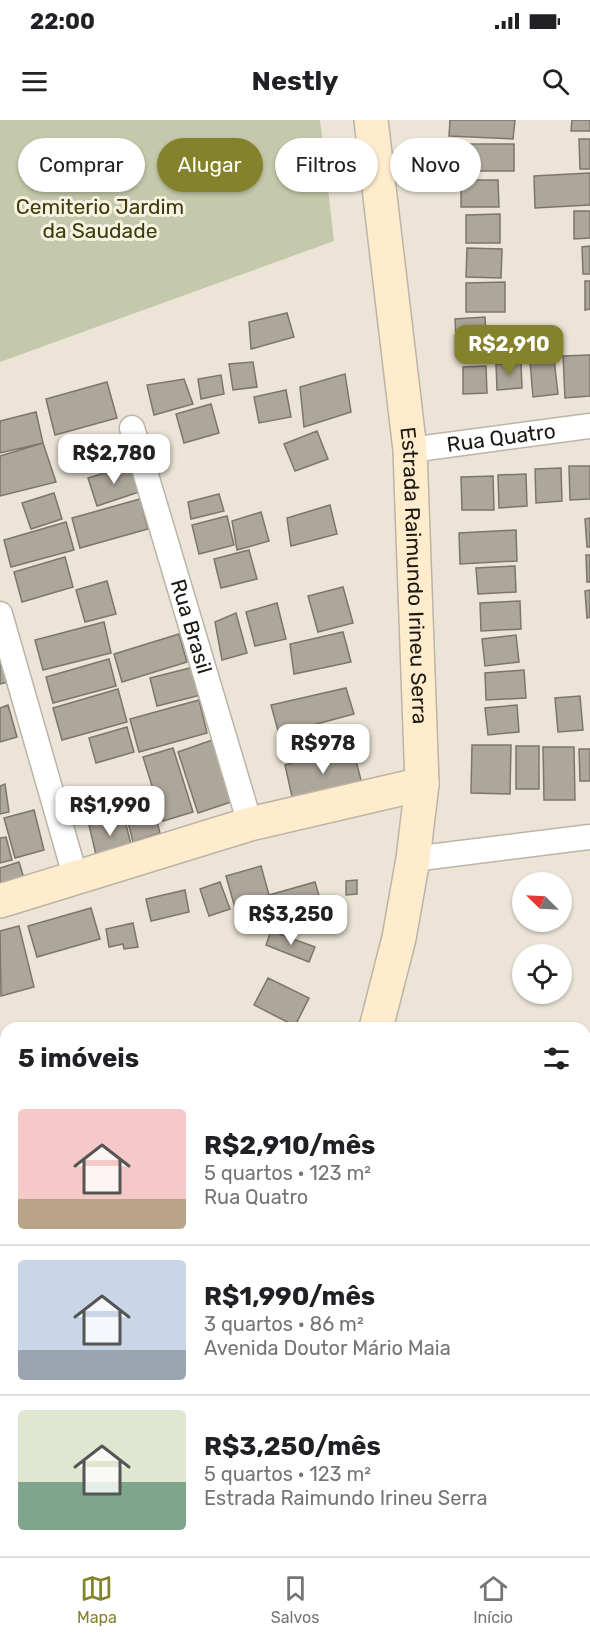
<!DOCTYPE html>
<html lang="pt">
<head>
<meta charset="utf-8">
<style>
  :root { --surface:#fff; --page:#f6f6f6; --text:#202124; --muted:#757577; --line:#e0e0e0; --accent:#84822a }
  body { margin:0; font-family:Rubik,sans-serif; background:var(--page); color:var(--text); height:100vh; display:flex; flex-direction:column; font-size:22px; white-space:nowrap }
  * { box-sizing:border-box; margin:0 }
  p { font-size:20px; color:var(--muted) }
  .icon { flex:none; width:33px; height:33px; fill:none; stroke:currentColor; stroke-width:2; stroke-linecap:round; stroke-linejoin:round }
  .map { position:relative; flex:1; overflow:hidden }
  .details { position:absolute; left:0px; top:902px; width:591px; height:536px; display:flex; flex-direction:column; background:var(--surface); border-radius:18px 18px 0 0; box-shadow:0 2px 4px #0004 }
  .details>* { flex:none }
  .top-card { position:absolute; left:18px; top:18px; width:555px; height:54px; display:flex; gap:12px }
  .needle { width:39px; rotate:294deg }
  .tools { position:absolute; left:512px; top:752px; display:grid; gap:12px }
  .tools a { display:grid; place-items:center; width:60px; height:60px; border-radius:50%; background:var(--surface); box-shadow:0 2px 4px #0004; font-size:30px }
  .price { position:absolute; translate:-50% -51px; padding:0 14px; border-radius:12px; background:#fff; color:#222; font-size:20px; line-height:39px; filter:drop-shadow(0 2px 3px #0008) }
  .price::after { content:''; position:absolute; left:50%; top:36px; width:18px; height:14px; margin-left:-9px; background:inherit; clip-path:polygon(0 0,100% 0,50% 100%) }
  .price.active { background:var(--accent); color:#fff }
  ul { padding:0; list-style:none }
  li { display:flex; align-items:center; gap:18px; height:150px; padding:0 18px }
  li+li { border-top:2px solid var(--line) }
  li span { display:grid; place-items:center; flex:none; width:168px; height:120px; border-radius:6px; color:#555 }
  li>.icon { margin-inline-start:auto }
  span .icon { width:72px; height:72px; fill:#fffc; stroke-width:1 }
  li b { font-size:26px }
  h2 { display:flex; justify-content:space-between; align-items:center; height:72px; padding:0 18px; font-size:26px }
  .pill { padding:0 21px; border-radius:27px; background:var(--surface); box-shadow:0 2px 4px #0004; font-size:21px; line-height:54px }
  .pill.active { background:var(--accent); color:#fff }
  .status { display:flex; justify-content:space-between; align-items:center; height:42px; padding:0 30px; background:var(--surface); direction:ltr }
  .status svg { height:16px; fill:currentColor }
  header { display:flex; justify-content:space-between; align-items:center; height:78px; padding:0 18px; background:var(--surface); font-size:27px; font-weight:700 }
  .dock { display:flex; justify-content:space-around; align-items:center; height:84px; border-top:2px solid var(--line); background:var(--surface); font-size:16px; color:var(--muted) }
  .dock a { display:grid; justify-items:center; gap:3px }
  .dock .active { color:var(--accent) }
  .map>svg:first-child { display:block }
  .green { fill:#c4c9ab }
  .building { fill:#ada69a; stroke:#7c766a; stroke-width:1.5 }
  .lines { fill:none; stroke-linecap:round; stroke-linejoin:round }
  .street-casing { stroke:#bbb4a7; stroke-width:27 }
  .secondary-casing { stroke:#bbb4a7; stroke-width:36 }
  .street { stroke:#fff; stroke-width:24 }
  .secondary { stroke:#ffeccc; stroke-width:33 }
  .labels { text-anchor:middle; stroke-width:6; stroke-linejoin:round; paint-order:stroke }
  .park-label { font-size:21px; fill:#393e07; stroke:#f9f2e4 }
  .street-label { font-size:21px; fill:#1b1914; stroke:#f9f2e4 }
</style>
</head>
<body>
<div class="status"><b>22:00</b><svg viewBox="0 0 49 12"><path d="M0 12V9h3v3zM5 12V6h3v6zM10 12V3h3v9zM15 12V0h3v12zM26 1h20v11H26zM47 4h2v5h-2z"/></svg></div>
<header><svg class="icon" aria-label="menu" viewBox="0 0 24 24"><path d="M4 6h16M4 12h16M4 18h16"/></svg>Nestly<svg class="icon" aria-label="search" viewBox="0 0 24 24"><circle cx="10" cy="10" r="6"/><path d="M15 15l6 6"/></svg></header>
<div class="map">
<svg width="590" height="1436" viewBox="0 0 590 1436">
  <rect width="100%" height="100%" fill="#ece5d7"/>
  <path class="green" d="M0,0h320l14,121 -334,121z
    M590,1119v317h-313l5,-5h303v-306z"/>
  <path class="building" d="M450,0h65l-2,19 -64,-3z
    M572,0h18v11h-19z
    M579,19h11v30h-10z
    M463,24h51v27h-51z
    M590,53v32l-55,3 -1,-32z
    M461,60h37l1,27h-38z
    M574,91h16v27l-16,1z
    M500,94v29h-34v-28z
    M590,126v28h-7l-1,-27z
    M467,128l35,1 -1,29 -35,-1z
    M585,161h5v28l-5,1z
    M505,162v30h-39v-29z
    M287,193l7,24 -43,12 -2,-27z
    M485,197l2,38 -30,2 -2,-38z
    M590,235v41l-25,2 -2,-42z
    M554,239l4,35 -25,3 -3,-36z
    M253,242l4,25 -24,3 -4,-26z
    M521,243l1,25 -25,2 -1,-26z
    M486,246l1,27 -24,1v-27z
    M345,254l6,38 -47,15 -4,-40z
    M221,255l3,19 -23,5 -3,-20z
    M184,259l9,25 -39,11 -7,-30z
    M107,262l10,36 -62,17 -9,-36z
    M286,270l5,27 -32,6 -5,-26z
    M211,284l8,29 -35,10 -8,-29z
    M36,292l7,31 -43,10v-32z
    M317,311l11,28 -33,12 -11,-27z
    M43,323l13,39 -56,14v-40z
    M131,345l8,27 -42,14 -9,-28z
    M569,346h21v33l-20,1z
    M561,348l1,33 -26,2 -1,-34z
    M526,354l1,32 -28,2 -1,-33z
    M493,356l1,34h-32l-1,-33z
    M54,373l8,26 -31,10 -9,-26z
    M219,374l5,17 -33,8 -3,-17z
    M140,379l8,30 -68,19 -8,-30z
    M330,385l7,29 -46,12 -4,-28z
    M261,392l8,29 -32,9 -5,-29z
    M227,396l7,29 -35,9 -7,-29z
    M590,398v29h-3l-2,-28z
    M66,402l8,28 -63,17 -7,-27z
    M516,410l1,31 -57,3 -1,-31z
    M249,430l8,29 -36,9 -7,-29z
    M586,435h4v27h-3z
    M65,437l8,30 -51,15 -8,-30z
    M515,446l1,26 -38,2 -2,-26z
    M107,461l9,33 -31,8 -9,-32z
    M343,467l10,36 -35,9 -10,-36z
    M590,470v27l-3,1 -2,-27z
    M520,481l1,28 -40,2 -1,-28z
    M277,483l9,36 -31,7 -9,-34z
    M236,493l11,40 -25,7 -7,-38z
    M104,502l7,31 -68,17 -8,-30z
    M343,512l8,30 -57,12 -4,-30z
    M179,514l8,28 -65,20 -8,-28z
    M516,515l3,27 -34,4 -3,-27z
    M0,534l8,28 -8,2z
    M109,539l7,27 -63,17 -7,-26z
    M194,547l7,28 -44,11 -7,-28z
    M524,550l2,28 -40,2 -1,-27z
    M346,568l8,26 -75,20 -8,-29z
    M118,569l9,33 -65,18 -9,-32z
    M580,576l3,34 -25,2 -3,-34z
    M199,580l8,33 -68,19 -9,-33z
    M8,585l9,32 -17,5v-34z
    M517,585l2,27 -31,3 -3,-27z
    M127,607l7,25 -38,11 -7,-25z
    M218,618l19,62 -39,13 -20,-61z
    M352,625l10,39 -68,22 -9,-41z
    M472,625h39l-1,49 -39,-1z
    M516,626h23v43h-23z
    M543,627h31l1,53h-31z
    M173,628l20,64 -30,9 -20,-64z
    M579,629h11v32h-10z
    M5,664l4,28 -9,2v-28z
    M151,679l9,34 -27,9 -8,-32z
    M34,690l10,40 -29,8 -11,-40z
    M124,697l8,31 -35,11 -8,-34z
    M6,717l6,23 -12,3v-25z
    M19,742l7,23 -26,8v-25z
    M261,746l8,29 46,-13 7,24 -81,23 -15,-53z
    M357,760v14l-11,1v-14z
    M220,762l10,27 -21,7 -9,-27z
    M185,770l4,22 -38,9 -5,-22z
    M91,788l9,31 -63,18 -9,-31z
    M133,803l5,24 -14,2 -1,-5 -14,3 -3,-18z
    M19,806l15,61 -33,9 -1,-65z
    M271,811l44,16 -6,15 -43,-17z
    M268,858l41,20 -14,28 -41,-21z"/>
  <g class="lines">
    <defs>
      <g id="street">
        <path id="s1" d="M132,308l118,396"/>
        <path id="s2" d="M410,330l180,-24"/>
        <path d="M0,494l76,265"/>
        <path d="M413,739l177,-22"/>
      </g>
      <g id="secondary">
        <path id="s3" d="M371,0l39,330 12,334 -9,75 -14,79 -23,90"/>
        <path d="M0,781l250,-77 172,-40"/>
        <path d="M16,1436l5,-5"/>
      </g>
    </defs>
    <use href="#street" class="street-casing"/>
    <use href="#secondary" class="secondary-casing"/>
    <use href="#street" class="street"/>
    <use href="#secondary" class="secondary"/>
  </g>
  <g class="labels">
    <g class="park-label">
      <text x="100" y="94">Cemiterio Jardim<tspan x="100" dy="24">da Saudade</tspan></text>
    </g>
    <g class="street-label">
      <text dy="7" stroke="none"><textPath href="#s2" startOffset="92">Rua Quatro</textPath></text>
      <text dy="7" stroke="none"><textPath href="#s3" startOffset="458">Estrada Raimundo Irineu Serra</textPath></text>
      <text dy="7" stroke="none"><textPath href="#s1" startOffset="207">Rua Brasil</textPath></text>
    </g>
  </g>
</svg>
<div class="tools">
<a><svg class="needle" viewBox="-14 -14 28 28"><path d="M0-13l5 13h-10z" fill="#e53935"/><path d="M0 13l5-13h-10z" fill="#757577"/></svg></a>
<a><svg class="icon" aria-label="locate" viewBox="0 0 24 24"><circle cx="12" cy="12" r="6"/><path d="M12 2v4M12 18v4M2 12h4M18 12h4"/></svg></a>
</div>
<b class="price active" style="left:509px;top:256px">R$2,910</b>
<b class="price" style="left:114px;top:365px">R$2,780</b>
<b class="price" style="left:323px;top:655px">R$978</b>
<b class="price" style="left:110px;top:717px">R$1,990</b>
<b class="price" style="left:291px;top:826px">R$3,250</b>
<div class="top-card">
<a class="pill">Comprar</a>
<a class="pill active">Alugar</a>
<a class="pill">Filtros</a>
<a class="pill">Novo</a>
</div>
<section class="details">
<h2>5 imóveis<svg class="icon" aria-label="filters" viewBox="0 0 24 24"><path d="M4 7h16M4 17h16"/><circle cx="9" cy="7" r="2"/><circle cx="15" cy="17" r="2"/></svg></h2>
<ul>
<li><span style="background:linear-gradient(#f6c9c9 75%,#b9a48a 0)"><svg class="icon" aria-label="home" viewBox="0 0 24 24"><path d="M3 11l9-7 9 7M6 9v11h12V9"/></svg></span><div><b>R$2,910/mês</b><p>5 quartos · 123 m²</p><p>Rua Quatro</p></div></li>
<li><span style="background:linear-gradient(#c9d6e8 75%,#9aa5b1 0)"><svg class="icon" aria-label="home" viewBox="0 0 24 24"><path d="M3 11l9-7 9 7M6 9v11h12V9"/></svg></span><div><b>R$1,990/mês</b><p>3 quartos · 86 m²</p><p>Avenida Doutor Mário Maia</p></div></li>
<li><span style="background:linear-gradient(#dfe7d0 60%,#7fa58c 0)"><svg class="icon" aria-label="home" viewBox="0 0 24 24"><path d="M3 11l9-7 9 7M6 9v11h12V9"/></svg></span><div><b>R$3,250/mês</b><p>5 quartos · 123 m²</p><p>Estrada Raimundo Irineu Serra</p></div></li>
</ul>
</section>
</div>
<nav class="dock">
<a class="active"><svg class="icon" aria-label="map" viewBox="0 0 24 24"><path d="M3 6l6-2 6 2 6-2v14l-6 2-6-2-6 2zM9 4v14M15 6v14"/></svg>Mapa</a>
<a><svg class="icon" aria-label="saved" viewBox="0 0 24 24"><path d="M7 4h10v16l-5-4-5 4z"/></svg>Salvos</a>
<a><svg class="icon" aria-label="home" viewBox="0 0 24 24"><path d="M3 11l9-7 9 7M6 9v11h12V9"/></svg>Início</a>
</nav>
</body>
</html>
